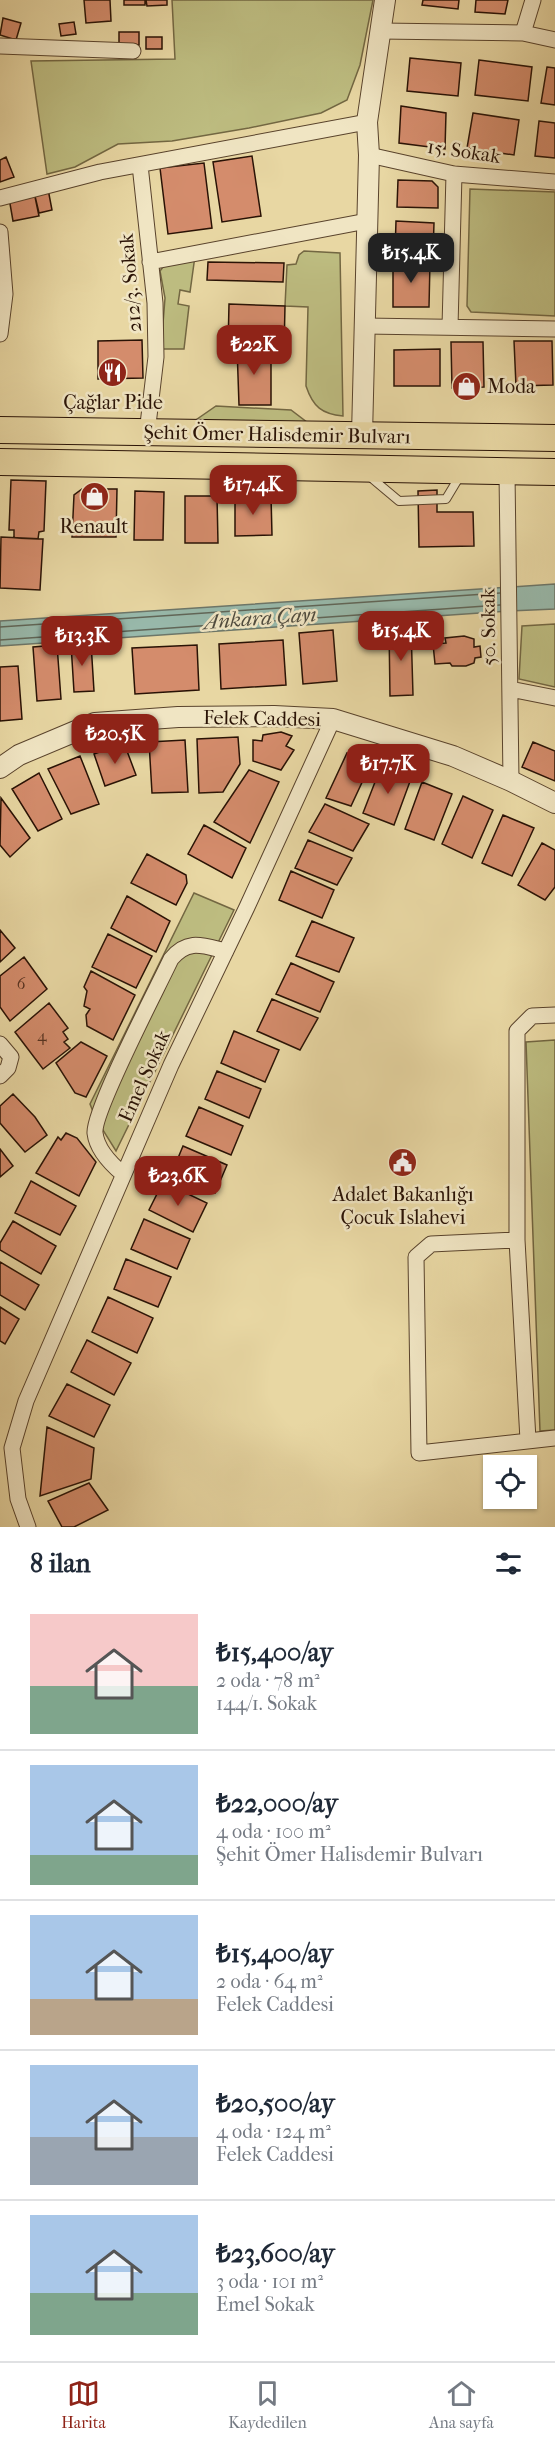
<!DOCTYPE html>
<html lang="tr">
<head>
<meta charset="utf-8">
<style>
  :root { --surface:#fff; --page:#f6f6f7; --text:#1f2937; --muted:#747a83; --line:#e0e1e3; --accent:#8f2418 }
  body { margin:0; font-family:"IM FELL French Canon",serif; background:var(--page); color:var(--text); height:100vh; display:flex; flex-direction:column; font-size:22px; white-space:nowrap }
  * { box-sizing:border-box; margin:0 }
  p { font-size:20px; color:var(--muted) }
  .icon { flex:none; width:33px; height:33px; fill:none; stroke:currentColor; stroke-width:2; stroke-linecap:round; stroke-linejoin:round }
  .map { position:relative; height:1527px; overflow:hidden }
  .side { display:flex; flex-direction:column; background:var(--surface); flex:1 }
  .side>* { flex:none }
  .buttons { position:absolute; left:483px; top:1455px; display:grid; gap:12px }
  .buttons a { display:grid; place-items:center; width:54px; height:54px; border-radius:0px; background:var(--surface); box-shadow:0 2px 4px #0004; font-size:30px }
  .price { position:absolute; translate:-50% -51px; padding:0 14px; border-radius:12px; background:var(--accent); color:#fff; font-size:20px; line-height:39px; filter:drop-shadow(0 2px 3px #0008) }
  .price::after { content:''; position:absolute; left:50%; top:36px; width:18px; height:14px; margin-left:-9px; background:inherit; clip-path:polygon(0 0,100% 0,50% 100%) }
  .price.current { background:#222; color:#fff }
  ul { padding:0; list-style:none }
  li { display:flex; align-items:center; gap:18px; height:150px; padding:0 30px }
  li+li { border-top:2px solid var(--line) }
  li span { display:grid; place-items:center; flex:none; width:168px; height:120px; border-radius:0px; color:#555 }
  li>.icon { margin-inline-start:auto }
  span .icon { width:72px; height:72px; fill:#fffc; stroke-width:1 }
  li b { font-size:26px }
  h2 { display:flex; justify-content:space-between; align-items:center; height:72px; padding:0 30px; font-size:26px }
  .dock { display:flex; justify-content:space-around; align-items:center; height:84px; border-top:2px solid var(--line); background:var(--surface); font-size:16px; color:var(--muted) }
  .dock a { display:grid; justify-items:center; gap:3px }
  .dock .current { color:var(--accent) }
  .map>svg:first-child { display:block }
  .green { fill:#bdbc80; stroke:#736742; stroke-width:1.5 }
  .water { fill:#98b9ab; stroke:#6c7669; stroke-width:1.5 }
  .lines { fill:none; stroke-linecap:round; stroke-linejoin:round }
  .shore { stroke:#606658; stroke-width:1.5 }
  .building { fill:#d48c6c; stroke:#291205; stroke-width:1.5 }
  .service-casing { stroke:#59432c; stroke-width:10 }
  .minor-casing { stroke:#59432c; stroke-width:17 }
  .tertiary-casing { stroke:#59432c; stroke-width:22 }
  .trunk-casing { stroke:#291205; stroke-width:28 }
  .service { stroke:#f0e5c3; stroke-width:8 }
  .minor { stroke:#f0e5c3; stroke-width:15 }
  .tertiary { stroke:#f0e5c3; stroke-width:20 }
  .trunk { stroke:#e8d7a3; stroke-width:26 }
  .labels { text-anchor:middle; stroke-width:5; stroke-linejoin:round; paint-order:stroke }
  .number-label { font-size:16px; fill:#54301f }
  .street-label { font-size:20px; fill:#291205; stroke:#f0e5c3 }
  .poi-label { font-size:20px; fill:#291205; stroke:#f0e5c3 }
  .water-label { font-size:21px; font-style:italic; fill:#504c3f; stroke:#f0e5c3 }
</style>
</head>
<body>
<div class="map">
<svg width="555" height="1527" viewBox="0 0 555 1527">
  <rect width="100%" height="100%" fill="#e8d7a3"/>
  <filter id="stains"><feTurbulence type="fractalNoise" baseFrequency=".00333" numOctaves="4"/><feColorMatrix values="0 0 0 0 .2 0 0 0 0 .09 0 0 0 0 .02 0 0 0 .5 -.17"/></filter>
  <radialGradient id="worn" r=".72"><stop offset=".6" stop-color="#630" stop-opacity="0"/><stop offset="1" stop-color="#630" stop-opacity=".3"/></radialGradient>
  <path class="green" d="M172,0h201l-13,65 -13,35 -26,13 -72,15 -77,13 -54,3 -43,23 -28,7 -16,-113 144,-2z
    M470,189l85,3v124l-84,-4 -4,-6z
    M304,251l36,2 3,163c-21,-2 -30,-9 -37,-30l2,-79 -23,-1 2,-41 9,-1 3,-9z
    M195,256l-5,36 -10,-2 -2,14 11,2 -5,43h-23l4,-51 -5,-27 6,-8z
    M216,406l75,4 21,16 -122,-2z
    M555,624v63l-36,-8 3,-53z
    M194,893l40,17 -118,241 -20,-32 -6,-15z
    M555,1040v390l-15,1 -14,-389z"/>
  <path class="water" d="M555,584v25l-46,2 -509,35v-25z"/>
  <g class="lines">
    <path class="shore" d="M0,627l500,-34
      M0,640l500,-35"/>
  </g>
  <path class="building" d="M84,0h26l1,21 -25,2z
    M124,0h21v5h-21z
    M146,0h21v5l-20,1z
    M423,0h36l-1,9 -36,-4z
    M476,0h32l-3,14 -30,-2z
    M3,18l18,5 -5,17 -16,-5z
    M74,22l2,12 -15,2 -2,-12z
    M119,32h20v13l-20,-1z
    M146,37h16v12h-16z
    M410,58l51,5 -3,33 -51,-5z
    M479,60l53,7 -4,34 -53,-6z
    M547,67l8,1v37l-14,-2z
    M401,106l45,7 -1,36 -46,-6z
    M473,113l46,7 -5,35 -47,-7z
    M539,121l16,2v35l-20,-2z
    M252,156l9,60 -39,6 -9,-60z
    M6,157l8,20 -14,5v-22z
    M204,163l8,65 -44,6 -8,-66z
    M398,180l34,1 6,6v21l-41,-1z
    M48,189l4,21 -13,3 -5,-21z
    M34,192l5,24 -26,5 -4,-23z
    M396,221l38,2 -1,31 -38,-1z
    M208,262l76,1 -1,19 -76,-2z
    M393,262h37l-1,45h-36z
    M229,304l56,2 -1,44 -13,-3 -43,1z
    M142,340l1,38 -45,1v-38z
    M514,341h38l1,44 -37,1z
    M451,342h32l1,45 -32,1z
    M237,347h34v58h-32z
    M440,349v37h-46v-36z
    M11,480l35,1 -2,50 -5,1 -1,7 -24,-1v-8h-5z
    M82,489h35l-1,48h-44l2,-42z
    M437,490v22h36l1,34 -55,1 -1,-56z
    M135,491l29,1 -1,48h-29z
    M185,496h32l1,47h-33z
    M271,496l1,39 -37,1v-39z
    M1,537l42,2 -3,51 -40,-2z
    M411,627l2,68 -23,1 -1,-68z
    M333,630l4,51 -34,3 -4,-51z
    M464,636l10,3v8l6,-1 1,11 -6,1 -1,5 -8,3h-14l-2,-3 -15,1 -2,-20 13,-1 -1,-5z
    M283,640l3,45 -65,4 -2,-45z
    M91,643l3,48 -20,1 -3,-48z
    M57,645l4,54 -24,2 -4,-54z
    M197,645l2,45 -64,4 -3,-46z
    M18,666l4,53 -22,2v-54z
    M281,732l11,4 -6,10 8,4 -13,20 -28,-9v-21l9,1 1,-6z
    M238,737l2,27 -17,28 -24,1 -2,-54z
    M185,740l3,52 -36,1 -3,-51z
    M533,742l22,9v30l-33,-14z
    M124,743l12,32 -31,11 -11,-32z
    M347,753l25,8 -21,45 -25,-8z
    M80,756l19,48 -28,10 -23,-45z
    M382,764l30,12 -18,49 -31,-12z
    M249,770l30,12 -29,61 -36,-21z
    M39,773l23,46 -24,12 -26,-42z
    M422,782l30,12 -18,46 -29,-11z
    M463,796l30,14 -21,48 -30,-14z
    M1,798l29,40 -20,19 -10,-12z
    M325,804l44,20 -16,27 -44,-19z
    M503,815l31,13 -22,48 -30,-13z
    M204,825l42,23 -14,30 -44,-24z
    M308,840l44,18 -15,27 -42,-17z
    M542,843l13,7v37l-10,13 -27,-15z
    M147,854l39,21 1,8 -11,22 -45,-22z
    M291,871l43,19 -12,28 -43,-18z
    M127,896l43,25 -14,31 -45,-24z
    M312,921l42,17 -15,34 -43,-16z
    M0,930l15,18 -15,14z
    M108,934l44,22 -16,32 -44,-21z
    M24,957l23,32 -37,32 -10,-14v-31z
    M291,963l43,19 -14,30 -44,-18z
    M91,971l44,24 -22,45 -26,-14 -1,-11 4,-6 -6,-3 3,-15 -3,-4z
    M272,999l46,19 -18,32 -43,-19z
    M49,1003l19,25 -5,4 5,7 -4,3 6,6 -27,21 -28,-37z
    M234,1031l45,19 -14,32 -44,-19z
    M81,1042l26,14 -21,41 -11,-4 -19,-30z
    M217,1071l44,18 -12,29 -44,-19z
    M13,1094l22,23 12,18 -22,17 -25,-29v-17z
    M199,1107l44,19 -12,29 -45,-19z
    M66,1133l11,5 19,24 -17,34 -43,-23 22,-36 3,3z
    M183,1146l44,19 -12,28 -44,-18z
    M0,1149l13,17 -13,11z
    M31,1181l45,25 -16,29 -45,-22z
    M163,1182l44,21 -14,29 -44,-22z
    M144,1219l46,20 -13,30 -46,-20z
    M13,1221l43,25 -15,28 -41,-24v-7z
    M126,1259l45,18 -13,30 -44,-18z
    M0,1262l39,23 -14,25 -25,-15z
    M108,1297l45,21 -16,35 -45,-21z
    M0,1307l19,12 -14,25 -5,-3z
    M87,1340l44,23 -17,32 -43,-23z
    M67,1384l43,21 -16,32 -45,-21z
    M47,1427l47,21 -3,31 -51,17z
    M89,1483l19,27 -34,17h-12l-14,-26z"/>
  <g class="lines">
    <defs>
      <path id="service" d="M368,475l31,26 47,-2 15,-25"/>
      <path id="minor" d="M381,31l142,2 32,7
        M523,33l10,-33
        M0,46l133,5
        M369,155l85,19 101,8
        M140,165l15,138 1,54 -9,76
        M0,198l100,-26 267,-50
        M0,232l5,62 -5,40
        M150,262l217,-41
        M365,326l190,3
        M450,327l4,-153
        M507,473l4,308
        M510,689l45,9
        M0,1044l11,13 -3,11 -8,8
        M123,1174c-12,-10 -26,-24 -28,-41 -2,-22 63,-146 76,-174 17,-21 33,-13 55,-8
        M517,1240l-86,4 -15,13 3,196 136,-15
        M528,1440l-11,-200v-209l15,-15 23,-1
        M28,1527l-10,-28 -6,-51 14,-47 145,-336 76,-158 86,-188"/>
      <path id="tertiary" d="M362,435l7,-280 -2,-33 18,-122
        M0,768l19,-13 76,-32 83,-6 96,-1 59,3 120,37 58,25 44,22"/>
      <path id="trunk" d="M0,430l555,8
        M0,462l555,10"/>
    </defs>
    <use href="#service" class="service-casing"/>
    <use href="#minor" class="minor-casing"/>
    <use href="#tertiary" class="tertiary-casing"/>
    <use href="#trunk" class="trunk-casing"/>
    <use href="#service" class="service"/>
    <use href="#minor" class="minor"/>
    <use href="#tertiary" class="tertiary"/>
    <use href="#trunk" class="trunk"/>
  </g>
  <defs>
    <symbol id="restaurant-disc" viewBox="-11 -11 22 22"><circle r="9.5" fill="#8f2418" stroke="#f0e5c3"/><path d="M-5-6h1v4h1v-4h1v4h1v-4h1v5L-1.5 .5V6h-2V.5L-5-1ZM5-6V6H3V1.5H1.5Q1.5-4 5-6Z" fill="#fff"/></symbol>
    <symbol id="shop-disc" viewBox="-11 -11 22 22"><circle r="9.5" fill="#8f2418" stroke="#f0e5c3"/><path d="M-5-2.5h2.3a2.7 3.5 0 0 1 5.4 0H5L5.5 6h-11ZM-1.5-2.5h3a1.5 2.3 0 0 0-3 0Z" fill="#fff"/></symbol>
    <symbol id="civic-disc" viewBox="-11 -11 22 22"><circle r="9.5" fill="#8f2418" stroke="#f0e5c3"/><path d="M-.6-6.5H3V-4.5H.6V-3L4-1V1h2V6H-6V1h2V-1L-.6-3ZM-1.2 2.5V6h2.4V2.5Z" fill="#fff"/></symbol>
  </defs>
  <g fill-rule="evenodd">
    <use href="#restaurant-disc" x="96" y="356" width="33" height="33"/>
    <use href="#shop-disc" x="450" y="370" width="33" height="33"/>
    <use href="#shop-disc" x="78" y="480" width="33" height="33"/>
    <use href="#civic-disc" x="386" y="1146" width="33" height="33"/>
  </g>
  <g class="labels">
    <g class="number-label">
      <text x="21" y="989">6</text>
      <text x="42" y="1041">4</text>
    </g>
    <g class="street-label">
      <text transform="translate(464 151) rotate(8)" y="7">15. Sokak</text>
      <text transform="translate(130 283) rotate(-95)" y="7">212/3. Sokak</text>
      <text transform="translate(277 434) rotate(1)" y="7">Şehit Ömer Halisdemir Bulvarı</text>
      <text transform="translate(488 627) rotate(-91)" y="7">50. Sokak</text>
      <text transform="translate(262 718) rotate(1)" y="7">Felek Caddesi</text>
      <text transform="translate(144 1076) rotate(-66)" y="7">Emel Sokak</text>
    </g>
    <g class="poi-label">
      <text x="487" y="393" text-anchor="start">Moda</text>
      <text x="113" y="409">Çağlar Pide</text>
      <text x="94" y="533">Renault</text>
      <text x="403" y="1201">Adalet Bakanlığı<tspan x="403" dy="23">Çocuk Islahevi</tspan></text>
    </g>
    <g class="water-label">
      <text transform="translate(260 618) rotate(-4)" y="7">Ankara Çayı</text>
    </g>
  </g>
  <rect width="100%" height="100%" filter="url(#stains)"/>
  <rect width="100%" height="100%" fill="url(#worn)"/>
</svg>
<div class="buttons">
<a><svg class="icon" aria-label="locate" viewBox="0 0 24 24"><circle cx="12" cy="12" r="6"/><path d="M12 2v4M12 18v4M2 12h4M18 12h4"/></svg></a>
</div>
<b class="price current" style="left:411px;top:284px">₺15.4K</b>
<b class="price" style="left:254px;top:376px">₺22K</b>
<b class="price" style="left:253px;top:516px">₺17.4K</b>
<b class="price" style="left:401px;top:662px">₺15.4K</b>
<b class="price" style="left:82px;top:667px">₺13.3K</b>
<b class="price" style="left:115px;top:765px">₺20.5K</b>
<b class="price" style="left:388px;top:795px">₺17.7K</b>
<b class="price" style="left:178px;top:1207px">₺23.6K</b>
</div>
<section class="side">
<h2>8 ilan<svg class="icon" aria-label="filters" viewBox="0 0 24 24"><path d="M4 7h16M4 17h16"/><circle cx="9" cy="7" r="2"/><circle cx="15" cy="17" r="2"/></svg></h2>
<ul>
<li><span style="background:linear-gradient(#f6c9c9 60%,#7fa58c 0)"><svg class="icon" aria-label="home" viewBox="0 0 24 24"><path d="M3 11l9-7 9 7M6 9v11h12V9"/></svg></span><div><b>₺15,400/ay</b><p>2 oda · 78 m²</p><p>144/1. Sokak</p></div></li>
<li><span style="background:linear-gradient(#a9c7e8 75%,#7fa58c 0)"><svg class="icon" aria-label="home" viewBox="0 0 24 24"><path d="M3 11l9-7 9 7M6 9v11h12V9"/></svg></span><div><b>₺22,000/ay</b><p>4 oda · 100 m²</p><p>Şehit Ömer Halisdemir Bulvarı</p></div></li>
<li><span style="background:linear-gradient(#a9c7e8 70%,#b9a48a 0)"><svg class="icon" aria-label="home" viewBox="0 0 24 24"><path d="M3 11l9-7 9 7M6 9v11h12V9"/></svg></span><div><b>₺15,400/ay</b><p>2 oda · 64 m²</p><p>Felek Caddesi</p></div></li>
<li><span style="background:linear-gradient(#a9c7e8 60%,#9aa5b1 0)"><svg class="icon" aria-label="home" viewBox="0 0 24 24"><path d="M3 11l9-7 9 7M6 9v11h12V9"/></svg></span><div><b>₺20,500/ay</b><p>4 oda · 124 m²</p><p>Felek Caddesi</p></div></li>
<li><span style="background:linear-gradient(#a9c7e8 65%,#7fa58c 0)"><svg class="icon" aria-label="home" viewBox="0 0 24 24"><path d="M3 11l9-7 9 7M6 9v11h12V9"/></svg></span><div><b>₺23,600/ay</b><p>3 oda · 101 m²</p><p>Emel Sokak</p></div></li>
</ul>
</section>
<nav class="dock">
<a class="current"><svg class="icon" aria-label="map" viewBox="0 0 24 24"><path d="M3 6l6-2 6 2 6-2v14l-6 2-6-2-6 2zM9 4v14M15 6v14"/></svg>Harita</a>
<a><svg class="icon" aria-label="saved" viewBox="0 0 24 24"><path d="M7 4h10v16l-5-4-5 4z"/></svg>Kaydedilen</a>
<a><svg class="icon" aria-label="home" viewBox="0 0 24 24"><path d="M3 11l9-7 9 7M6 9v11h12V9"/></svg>Ana sayfa</a>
</nav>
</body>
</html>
